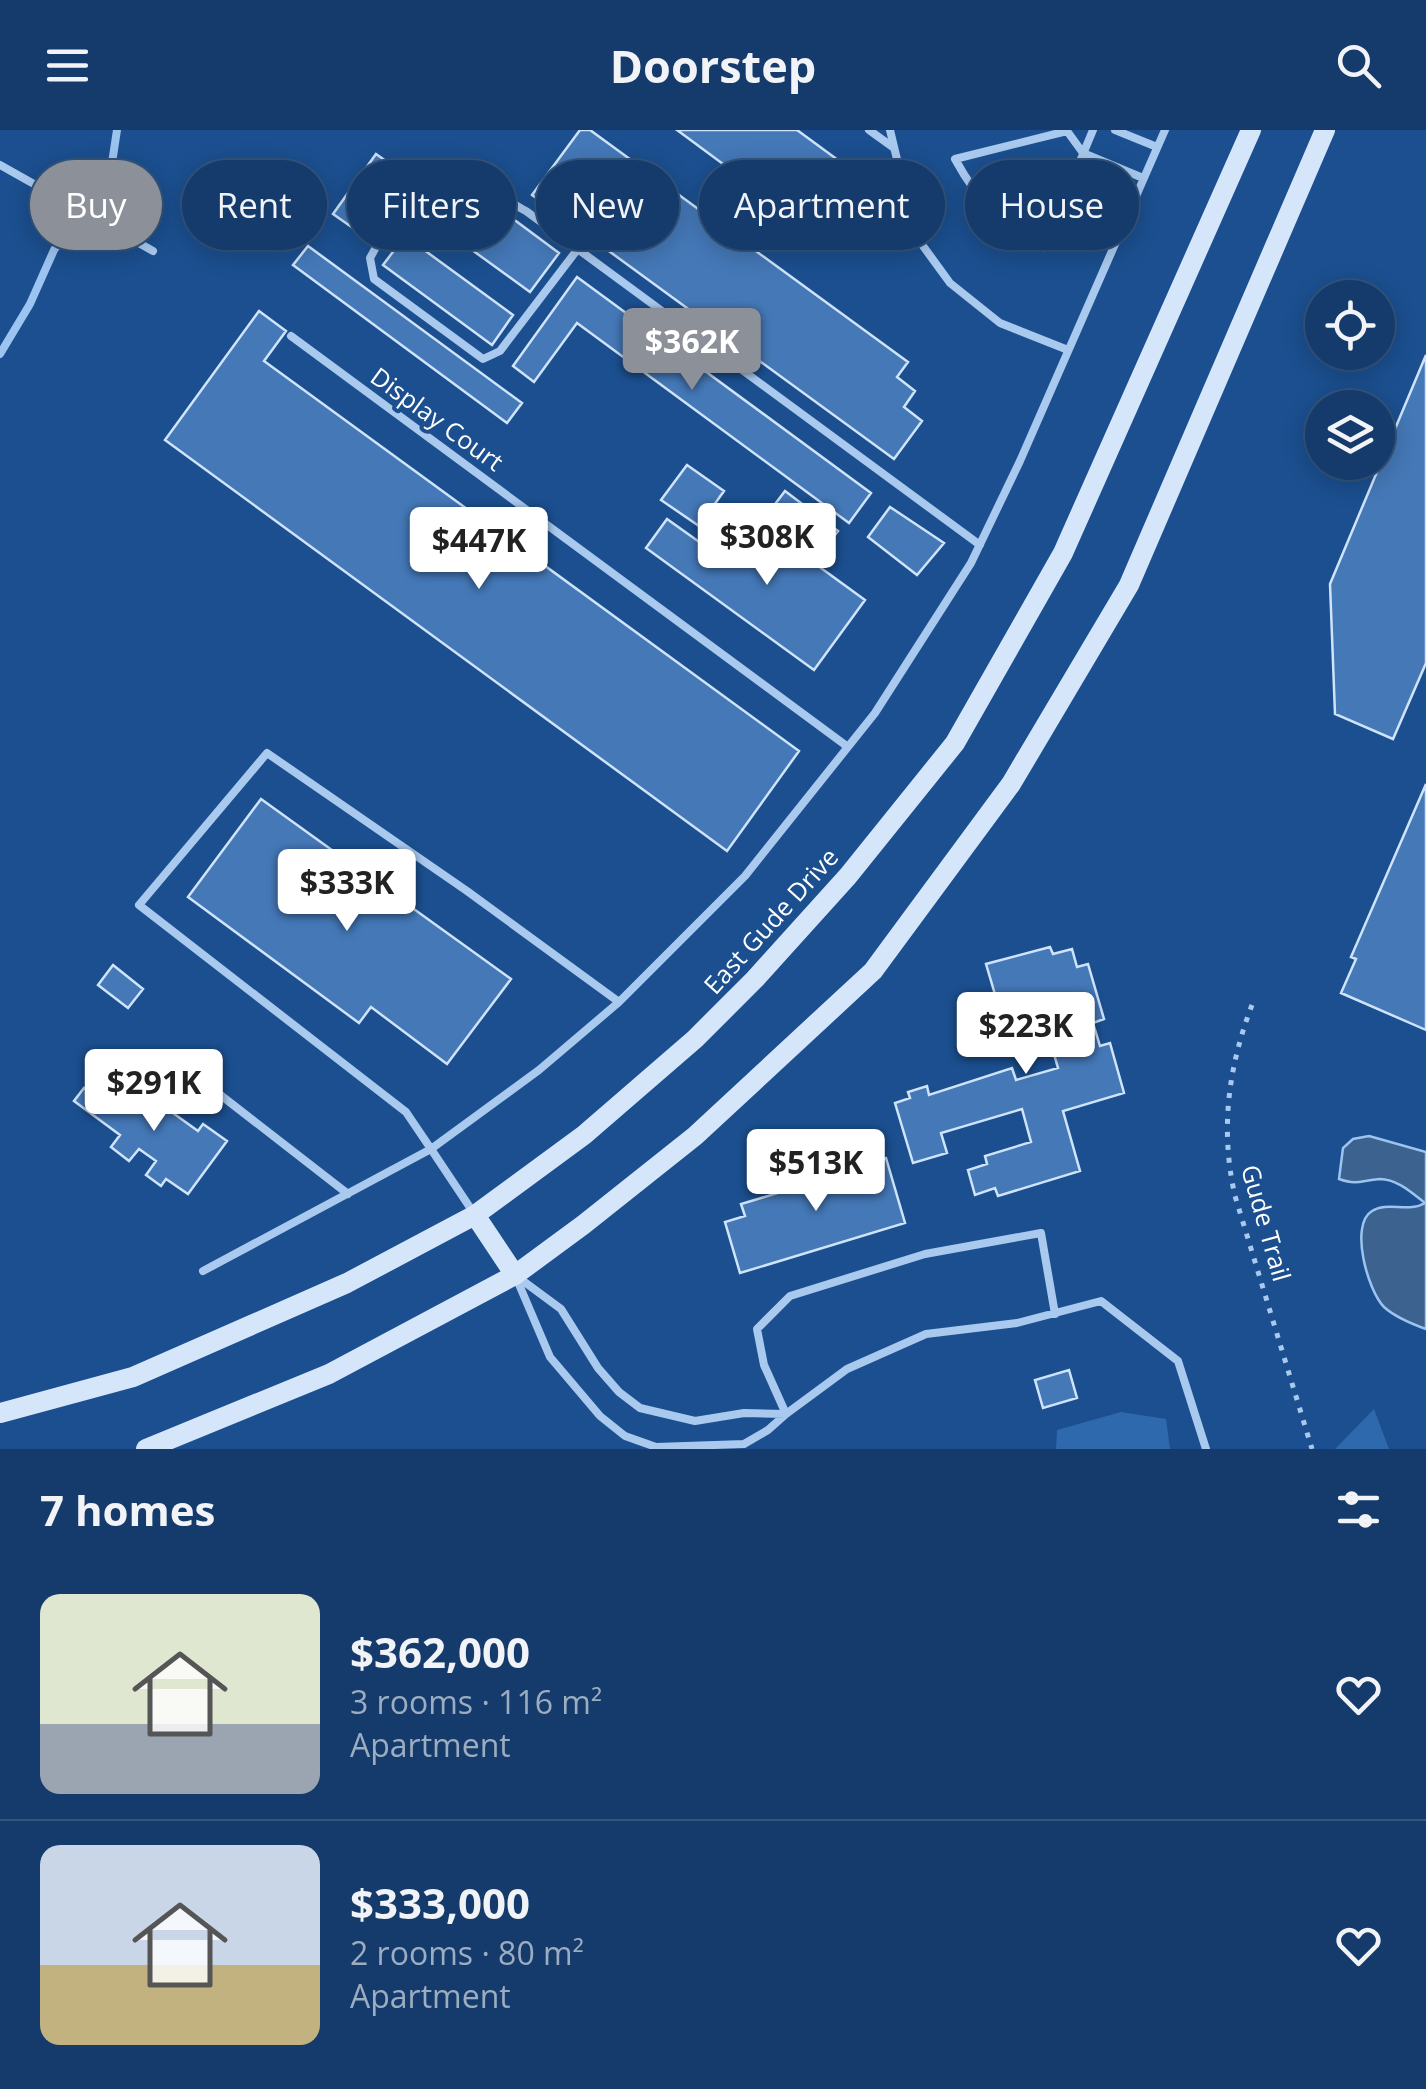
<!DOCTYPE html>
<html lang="en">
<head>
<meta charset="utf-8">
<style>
  :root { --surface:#143b6b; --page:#214673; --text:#f1f3f6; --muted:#9dadc1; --line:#33557e; --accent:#8c9099 }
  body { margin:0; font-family:"Open Sans",sans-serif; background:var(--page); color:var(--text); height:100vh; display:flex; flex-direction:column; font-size:38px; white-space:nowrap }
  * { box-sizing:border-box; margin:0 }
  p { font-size:32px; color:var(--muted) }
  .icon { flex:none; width:55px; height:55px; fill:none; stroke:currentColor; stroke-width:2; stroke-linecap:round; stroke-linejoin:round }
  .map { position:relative; height:1319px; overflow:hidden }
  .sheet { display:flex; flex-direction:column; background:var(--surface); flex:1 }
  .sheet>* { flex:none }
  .hud { position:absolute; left:30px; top:30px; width:1368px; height:90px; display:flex; gap:20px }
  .tools { position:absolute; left:1305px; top:150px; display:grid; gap:20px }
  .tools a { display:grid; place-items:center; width:90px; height:90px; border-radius:50%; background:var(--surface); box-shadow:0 5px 25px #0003,0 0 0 2px var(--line); font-size:50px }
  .price { position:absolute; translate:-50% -85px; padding:0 22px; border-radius:10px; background:#fff; color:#222; font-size:32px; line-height:65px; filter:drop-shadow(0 2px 5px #0008) }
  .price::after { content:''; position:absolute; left:50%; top:60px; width:30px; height:22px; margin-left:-15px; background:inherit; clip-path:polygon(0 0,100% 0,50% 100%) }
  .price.selected { background:var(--accent); color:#fff }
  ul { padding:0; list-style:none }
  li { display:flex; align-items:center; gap:30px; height:250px; padding:0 40px }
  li+li { border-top:2px solid var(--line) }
  li span { display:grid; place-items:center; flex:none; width:280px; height:200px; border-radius:20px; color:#555 }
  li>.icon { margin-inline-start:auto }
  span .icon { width:120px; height:120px; fill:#fffc; stroke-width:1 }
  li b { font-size:42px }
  h2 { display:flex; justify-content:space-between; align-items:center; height:120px; padding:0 40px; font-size:42px }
  .pill { padding:0 35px; border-radius:45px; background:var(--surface); box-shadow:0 5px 25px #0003,0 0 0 2px var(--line); font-size:35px; line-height:90px }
  .pill.selected { background:var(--accent); color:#fff }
  header { display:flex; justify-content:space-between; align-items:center; height:130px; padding:0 40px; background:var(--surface); font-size:45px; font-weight:700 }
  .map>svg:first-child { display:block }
  .green { fill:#2e69ad }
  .water { fill:#3c6290; stroke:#9cc4f0; stroke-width:2.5 }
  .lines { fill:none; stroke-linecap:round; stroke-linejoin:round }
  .stream { stroke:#9cc4f0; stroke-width:8 }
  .building { fill:#4478b7; stroke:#cfe3fa; stroke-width:2.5 }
  .path { stroke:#a9c9ee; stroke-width:5; stroke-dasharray:5 8; stroke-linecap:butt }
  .service { stroke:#a9c9ee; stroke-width:8 }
  .secondary { stroke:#d6e6fa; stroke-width:20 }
  .labels { text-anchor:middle; stroke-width:8; stroke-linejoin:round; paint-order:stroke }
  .street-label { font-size:25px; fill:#fff; stroke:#1b4f8f }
</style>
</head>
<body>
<header><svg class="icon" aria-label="menu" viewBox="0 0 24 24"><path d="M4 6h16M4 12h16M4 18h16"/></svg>Doorstep<svg class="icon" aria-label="search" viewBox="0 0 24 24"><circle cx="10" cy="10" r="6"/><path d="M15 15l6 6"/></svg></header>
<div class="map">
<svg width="1426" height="1319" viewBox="0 0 1426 1319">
  <rect width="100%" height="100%" fill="#1b4f8f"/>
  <path class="green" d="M1374,1279l15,40h-54z
    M1121,1282l45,7 4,30h-114l1,-19z"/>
  <path class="water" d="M1369,1006l57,16v177c-14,-5 -31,-12 -42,-22 -16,-16 -35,-82 -12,-96 15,-10 37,2 53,-8 -13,-10 -28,-24 -45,-24 -19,1 -21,7 -41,0l4,-31 10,-9z"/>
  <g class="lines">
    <path class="stream" d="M0,224l30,-50 24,-54 58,-87 5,-33"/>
  </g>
  <path class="building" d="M580,0h10l318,232 -11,15 18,14 -11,16 18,14 -28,38 -362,-264z
    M677,0h120l60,44 -42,58z
    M376,24l30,21 -43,60 -30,-21z
    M470,57l89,66 -29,39 -109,-79 15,-20 19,14z
    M405,106l108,79 -21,30 -109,-80z
    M308,116l214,157 -15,20 -214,-158z
    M577,147l294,216 -22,30 -272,-200 -43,59 -21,-16z
    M259,181l27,20 -22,30 535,390 -72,100 -562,-411z
    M1426,225v308l-33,76 -58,-25 -5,-130z
    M687,335l37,26 -25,35 -38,-26z
    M785,361l53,40 -22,29 -53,-40z
    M890,377l54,36 -27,32 -49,-38z
    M667,389l59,42 29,-41 110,80 -51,70 -168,-122z
    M1426,654v246l-85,-37 15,-34 -5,-2z
    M261,669l250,180 -64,85 -76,-57 -12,16 -171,-126z
    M1050,817l3,7 19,-5 5,18 11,-3 16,55 -11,4 7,23 10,-3 14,50 -61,18 17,60 -82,25 -3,-8 -20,7 -7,-25 19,-6 -2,-8 46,-14 -9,-33 -81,24 6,20 -34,10 -18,-60 15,-5 -2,-6 19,-6 2,9 83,-27 4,12 42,-12 -18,-61 -38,11 -16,-54z
    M113,835l30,24 -15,19 -30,-23z
    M120,945l78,56 5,-7 24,17 -39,53 -22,-15 -5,7 -15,-11 10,-14 -17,-12 -10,12 -18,-14 9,-12 -46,-34 10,-13 17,11z
    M886,1028l19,65 -165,50 -15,-51 20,-6 -4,-12 57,-17 -4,-11 50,-15 3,9z
    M1069,1240l8,28 -34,10 -8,-28z"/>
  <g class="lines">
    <path class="path" d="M1252,875c-24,63 -32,125 -17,191l77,253"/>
    <path class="service" d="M869,0l25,18
      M890,0l25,105 35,48 50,40 68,27
      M1093,0l-49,118c-43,-25 -65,-45 -89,-89l112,-28 16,22 60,25
      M1115,0l42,17
      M0,35l153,86
      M577,120l-77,101 -17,8 -109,-80 -4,-21c19,-33 45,-95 94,-82 20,6 43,25 62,35l454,334
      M291,206l557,411
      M196,946l152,118
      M475,1085l-44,-66 108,-79 80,-68 126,-126 130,-163 96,-150 49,-102 145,-331
      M203,1141l228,-122 -25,-37 -267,-207 128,-152 200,138 152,111
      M515,1145l46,34 37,59 21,24 21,16 55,13 49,-8 42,1 -18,16 -24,14 -88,3 -31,-11 -25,-20 -50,-59z
      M1055,1184l-14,-81 -116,21 -135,42 -33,33 7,36 22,49 61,-45 79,-35 91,-11 84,-22 77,60 28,88"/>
    <path class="secondary" d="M475,1085l40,60
      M0,1283l133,-36 214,-94 128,-68 109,-80 111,-96 60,-60 93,-103 107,-133 108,-190 188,-423
      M146,1319l183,-75 186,-99 68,-50 112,-89 178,-165 138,-187 118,-199 196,-455"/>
  </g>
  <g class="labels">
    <g class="street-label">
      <text transform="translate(437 289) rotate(36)" y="9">Display Court</text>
      <text transform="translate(771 791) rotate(-48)" y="9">East Gude Drive</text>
      <text transform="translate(1266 1093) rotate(74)" y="9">Gude Trail</text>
    </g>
  </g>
</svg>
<div class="tools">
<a><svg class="icon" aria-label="locate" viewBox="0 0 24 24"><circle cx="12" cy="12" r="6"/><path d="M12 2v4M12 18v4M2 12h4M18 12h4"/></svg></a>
<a><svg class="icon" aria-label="layers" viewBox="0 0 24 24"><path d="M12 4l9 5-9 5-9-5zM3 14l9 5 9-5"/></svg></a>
</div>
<b class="price selected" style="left:692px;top:263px">$362K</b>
<b class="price" style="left:767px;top:458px">$308K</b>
<b class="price" style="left:479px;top:462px">$447K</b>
<b class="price" style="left:347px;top:804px">$333K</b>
<b class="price" style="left:1026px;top:947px">$223K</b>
<b class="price" style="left:154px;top:1004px">$291K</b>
<b class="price" style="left:816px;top:1084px">$513K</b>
<div class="hud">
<a class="pill selected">Buy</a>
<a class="pill">Rent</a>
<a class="pill">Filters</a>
<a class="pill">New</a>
<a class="pill">Apartment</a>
<a class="pill">House</a>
</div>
</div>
<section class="sheet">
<h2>7 homes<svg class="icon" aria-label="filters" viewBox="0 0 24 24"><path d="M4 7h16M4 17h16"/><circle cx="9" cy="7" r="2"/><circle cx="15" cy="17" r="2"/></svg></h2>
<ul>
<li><span style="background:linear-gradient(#dfe7d0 65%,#9aa5b1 0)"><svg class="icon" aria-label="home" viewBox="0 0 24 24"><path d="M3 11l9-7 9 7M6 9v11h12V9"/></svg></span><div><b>$362,000</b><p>3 rooms · 116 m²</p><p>Apartment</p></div><svg class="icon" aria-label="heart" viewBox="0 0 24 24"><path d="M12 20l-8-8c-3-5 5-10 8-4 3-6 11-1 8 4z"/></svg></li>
<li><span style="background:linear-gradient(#c9d6e8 60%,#c2b280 0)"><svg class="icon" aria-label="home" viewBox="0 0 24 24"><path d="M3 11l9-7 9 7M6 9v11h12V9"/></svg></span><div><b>$333,000</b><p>2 rooms · 80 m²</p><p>Apartment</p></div><svg class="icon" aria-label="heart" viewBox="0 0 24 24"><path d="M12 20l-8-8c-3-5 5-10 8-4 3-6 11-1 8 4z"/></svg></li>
</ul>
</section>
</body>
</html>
